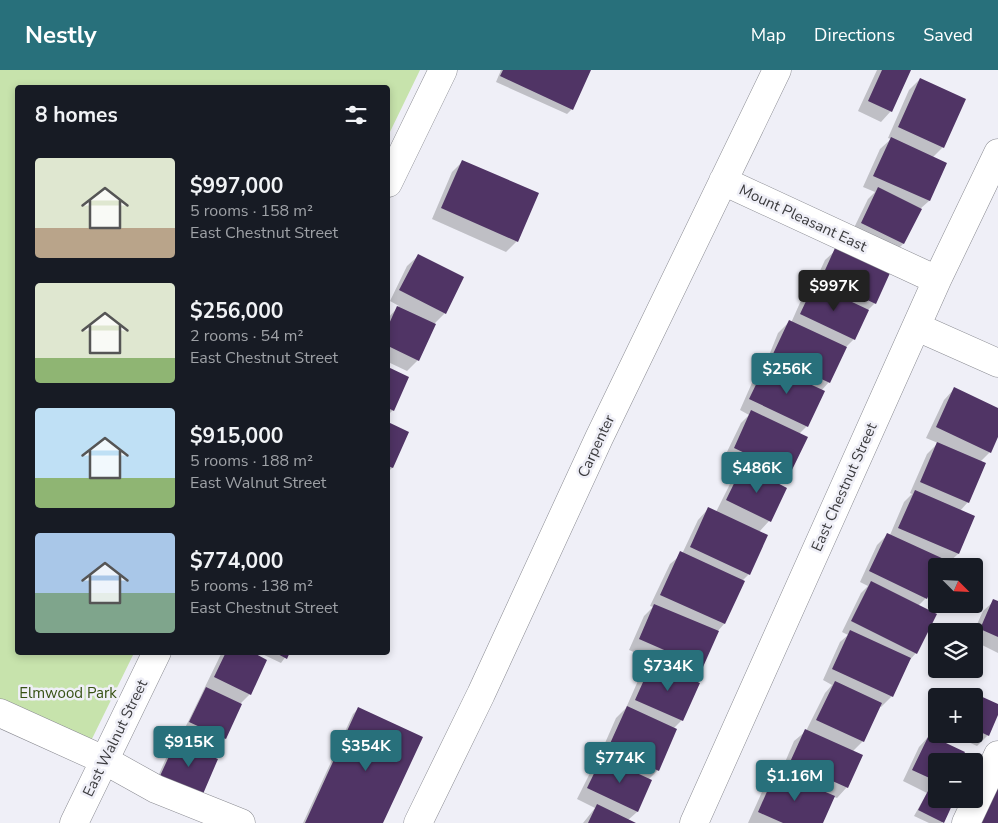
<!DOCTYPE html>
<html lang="en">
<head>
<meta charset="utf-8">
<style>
  :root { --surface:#171b24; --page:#20242c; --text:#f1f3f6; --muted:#9ea1a6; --accent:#28707b }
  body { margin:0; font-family:"Nunito Sans",sans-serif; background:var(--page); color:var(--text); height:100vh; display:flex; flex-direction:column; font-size:19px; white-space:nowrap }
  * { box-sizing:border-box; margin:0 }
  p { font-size:16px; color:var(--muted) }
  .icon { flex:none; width:28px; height:28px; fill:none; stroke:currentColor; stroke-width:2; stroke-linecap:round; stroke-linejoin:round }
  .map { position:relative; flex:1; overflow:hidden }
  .details { position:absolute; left:15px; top:15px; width:375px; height:570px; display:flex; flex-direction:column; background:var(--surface); border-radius:5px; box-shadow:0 2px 8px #0003 }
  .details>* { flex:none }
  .needle { width:32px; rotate:114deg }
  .controls { position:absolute; left:928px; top:488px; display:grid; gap:10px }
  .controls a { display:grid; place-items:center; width:55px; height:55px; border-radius:5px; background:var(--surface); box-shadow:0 2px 8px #0003; font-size:25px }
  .price { position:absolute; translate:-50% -42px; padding:0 11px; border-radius:5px; background:var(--accent); color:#fff; font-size:16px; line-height:32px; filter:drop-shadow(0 1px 2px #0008) }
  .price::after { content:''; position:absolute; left:50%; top:30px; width:15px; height:11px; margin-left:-8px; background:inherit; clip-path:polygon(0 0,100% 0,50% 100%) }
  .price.selected { background:#222; color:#fff }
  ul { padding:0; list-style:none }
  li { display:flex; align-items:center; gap:15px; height:125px; padding:0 20px }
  li span { display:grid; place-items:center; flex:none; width:140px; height:100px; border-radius:5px; color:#555 }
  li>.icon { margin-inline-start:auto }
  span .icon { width:60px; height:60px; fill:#fffc; stroke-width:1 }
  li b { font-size:21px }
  h2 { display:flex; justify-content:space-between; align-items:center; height:60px; padding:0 20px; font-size:21px }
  header { display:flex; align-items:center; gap:30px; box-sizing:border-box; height:70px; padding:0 25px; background:var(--accent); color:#fff }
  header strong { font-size:24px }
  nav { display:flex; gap:28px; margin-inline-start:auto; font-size:18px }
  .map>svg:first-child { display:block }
  .green { fill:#c7e3ac }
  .shadow { fill:#0003 }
  .building { fill:#503465 }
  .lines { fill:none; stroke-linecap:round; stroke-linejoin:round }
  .minor-casing { stroke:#8a8b92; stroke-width:29 }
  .minor { stroke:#fff; stroke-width:28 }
  .labels { text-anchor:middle; stroke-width:5; stroke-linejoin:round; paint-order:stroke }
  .street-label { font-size:15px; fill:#3b3b3e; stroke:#efeff7 }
  .park-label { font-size:15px; fill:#365113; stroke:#efeff7 }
</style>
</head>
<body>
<header>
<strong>Nestly</strong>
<nav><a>Map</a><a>Directions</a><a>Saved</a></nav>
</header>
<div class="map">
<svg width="998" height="753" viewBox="0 0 998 753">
  <rect width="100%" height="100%" fill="#efeff7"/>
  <path class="green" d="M0,0h420l-32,66v-48h-370v564l116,1 -46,94 -88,-41z"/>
  <path class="shadow" d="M501,0h89l-18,39 -5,5 -71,-32z
    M877,0h33l-19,41 -10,11 -23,-11z
    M920,9l23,68 -11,11 14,6 -17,37 -9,8 -17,35 -10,10 -42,-20 17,-35 7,-7 -12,-5 17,-38 11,-10 -3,-1 21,-48z
    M463,91l54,80 -11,11 -74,-33 20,-47z
    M836,180l39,53 -8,8 -13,28 -9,9 -16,34 -8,9 -14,35 -8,8 7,4 -17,36 -11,10 8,4 -17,33 -10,11 -10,42 -7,7 -18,43 -7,8 -15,34 -10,11 -63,-27 15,-34 9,-9 -3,-1 20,-42 12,-10 16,-34 10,-11 8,3 17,-34 10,-10 -19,-10 17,-35 8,-8 -9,-5 15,-34 9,-8 14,-35 11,-11 2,1 12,-27 10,-10 12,-26z
    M418,186l27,57 -12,12 -15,35 -11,11 -19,-9v-44l11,-12 -9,-5 17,-35z
    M388,298l20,10 -15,32 -5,5z
    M954,319l44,21v24l-8,18 -10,10 5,2 -17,38 -8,9 14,6 -16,37 -11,10 -4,-1 -2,3h-5v11l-10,21 -8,8 -2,47 -8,9 -16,34 -11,11 -2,-1 -16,35 -11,11 -5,35 -10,11 -3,-1 -12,26h-74l18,-40 10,-11 4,2 14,-33 12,-10 19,-38 7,-8 -9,-5 17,-38 8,-7 -6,-3 19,-39 7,-7 -8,-4 17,-37 11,-11 2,1 14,-33 8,-8 -2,-1 17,-39 11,-11 -12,-5 18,-38z
    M388,354l20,9 -16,35 -4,4z
    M994,531l4,2v50l-24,-12v-10l9,-20z
    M222,582h27l1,42 -10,10 -15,35 -6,5 -34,-16z
    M258,582h31l-8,11z
    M652,593l30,57 -8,8 -16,42 -10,10 3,1 -14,31 -9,8 5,3h-50l12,-15 -18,-9 15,-30 9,-9 -3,-1 18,-41 10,-10 15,-34z
    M968,621l30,14v7l-10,23 -11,11 -26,-12h23v-38h-11z
    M358,639l24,114h-79l50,-109z
    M929,666l34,16 -4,9h-23v38h10l6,3 -10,21h-13l-15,-7 13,-23 -24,-12 16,-34z
    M176,672l21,57 -41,-18 15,-34z"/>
  <path class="building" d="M503,0h88l-18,40 -73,-34z
    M882,0h29l-19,42 -24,-11z
    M920,8l46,21 -22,49 -46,-21z
    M891,67l56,26 -17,38 -57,-25z
    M462,90l77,33 -21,49 -77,-34z
    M878,117l44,22 -18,35 -43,-21z
    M835,178l55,25 -14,31 -55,-25z
    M418,184l46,23 -18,37 -47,-24z
    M814,214l55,26 -14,30 -55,-26z
    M397,236l39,18 -17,37 -31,-15v-20z
    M789,250l58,27 -17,36 -58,-27z
    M766,294l59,27 -17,36 -59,-28z
    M388,297l21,10 -15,34 -6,-3z
    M954,317l44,21v29l-7,16 -55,-26z
    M751,340l57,27 -18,37 -56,-26z
    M388,352l21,10 -16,36 -5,-2z
    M937,372l49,21 -17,40 -49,-21z
    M743,395l44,23 -16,34 -45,-22z
    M915,420l60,26 -16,38 -61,-26z
    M708,437l60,28 -18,40 -60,-28z
    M887,463l59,27 -3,6h-7v14l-9,19 -58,-28z
    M680,481l65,30 -20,43 -65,-29z
    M871,511l66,33 -20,40 -66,-33z
    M993,529l5,2v36l-18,-8z
    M654,534l65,27 -16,36 -64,-28z
    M850,560l61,28 -18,39 -61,-28z
    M226,582h26l15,8 -16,35 -37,-18z
    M274,582h16l-3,7z
    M652,592l48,21 -17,38 -48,-21z
    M835,611l47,22 -18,39 -48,-22z
    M206,617l36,17 -16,35 -37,-17z
    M967,620l31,14v11l-9,21 -15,-7v-33h-10z
    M627,636l50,23 -18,42 -51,-23z
    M358,637l65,30 -40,86h-78z
    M805,659l58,26 -15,33 -58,-26z
    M929,665l36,17 -5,9h-24v20l-24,-11z
    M176,671l42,18 -15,35 -43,-18z
    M602,687l50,23 -14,32 -51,-24z
    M776,701l59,25 -12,27h-40l-25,-11z
    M998,715v38h-18z
    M929,719l7,4v6l18,2 -10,22 -26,-13z
    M597,734l39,19h-48z"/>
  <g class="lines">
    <defs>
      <path id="minor" d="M723,111l214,99
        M388,113l55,-113
        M917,257l81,36
        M0,643l104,47 52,29 85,34
        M74,753l83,-171
        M418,753l63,-129 118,-256 178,-368
        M694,753l243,-543 61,-127
        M966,753l32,-68"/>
    </defs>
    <use href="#minor" class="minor-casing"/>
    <use href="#minor" class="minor"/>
  </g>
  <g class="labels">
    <g class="street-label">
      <text transform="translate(803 148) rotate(25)" y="5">Mount Pleasant East</text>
      <text transform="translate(596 376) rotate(-65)" y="5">Carpenter</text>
      <text transform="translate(844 417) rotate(-66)" y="5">East Chestnut Street</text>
      <text transform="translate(115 668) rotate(-64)" y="5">East Walnut Street</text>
    </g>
    <g class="park-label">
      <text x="68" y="628">Elmwood Park</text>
    </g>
  </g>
</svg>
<div class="controls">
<a><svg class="needle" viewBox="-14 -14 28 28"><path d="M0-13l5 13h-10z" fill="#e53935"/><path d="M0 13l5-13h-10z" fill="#9ea1a6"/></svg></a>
<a><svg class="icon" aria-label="layers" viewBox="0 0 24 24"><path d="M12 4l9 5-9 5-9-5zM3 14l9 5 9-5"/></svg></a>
<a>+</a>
<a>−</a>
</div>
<b class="price selected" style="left:834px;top:242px">$997K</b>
<b class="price" style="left:787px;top:325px">$256K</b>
<b class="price" style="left:757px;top:424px">$486K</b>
<b class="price" style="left:668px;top:622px">$734K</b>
<b class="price" style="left:189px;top:698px">$915K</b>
<b class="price" style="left:366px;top:702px">$354K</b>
<b class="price" style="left:620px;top:714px">$774K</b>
<b class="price" style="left:795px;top:732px">$1.16M</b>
<section class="details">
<h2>8 homes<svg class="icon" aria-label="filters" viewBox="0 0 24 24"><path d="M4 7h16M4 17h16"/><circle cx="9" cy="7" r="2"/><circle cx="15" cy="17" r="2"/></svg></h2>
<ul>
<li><span style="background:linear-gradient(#dfe7d0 70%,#b9a48a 0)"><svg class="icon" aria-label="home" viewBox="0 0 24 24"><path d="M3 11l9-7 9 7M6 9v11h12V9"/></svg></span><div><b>$997,000</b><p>5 rooms · 158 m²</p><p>East Chestnut Street</p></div></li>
<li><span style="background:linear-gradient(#dfe7d0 75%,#8fb573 0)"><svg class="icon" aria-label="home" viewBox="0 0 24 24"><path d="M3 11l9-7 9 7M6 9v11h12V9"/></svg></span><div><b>$256,000</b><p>2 rooms · 54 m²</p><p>East Chestnut Street</p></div></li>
<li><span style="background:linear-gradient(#bfe0f5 70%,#8fb573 0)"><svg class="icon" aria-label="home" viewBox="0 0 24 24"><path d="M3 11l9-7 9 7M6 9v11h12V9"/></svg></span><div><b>$915,000</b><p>5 rooms · 188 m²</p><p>East Walnut Street</p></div></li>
<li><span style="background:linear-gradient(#a9c7e8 60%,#7fa58c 0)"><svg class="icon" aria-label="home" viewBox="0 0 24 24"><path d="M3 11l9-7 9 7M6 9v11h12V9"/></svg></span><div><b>$774,000</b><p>5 rooms · 138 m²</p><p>East Chestnut Street</p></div></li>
</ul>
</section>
</div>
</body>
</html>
